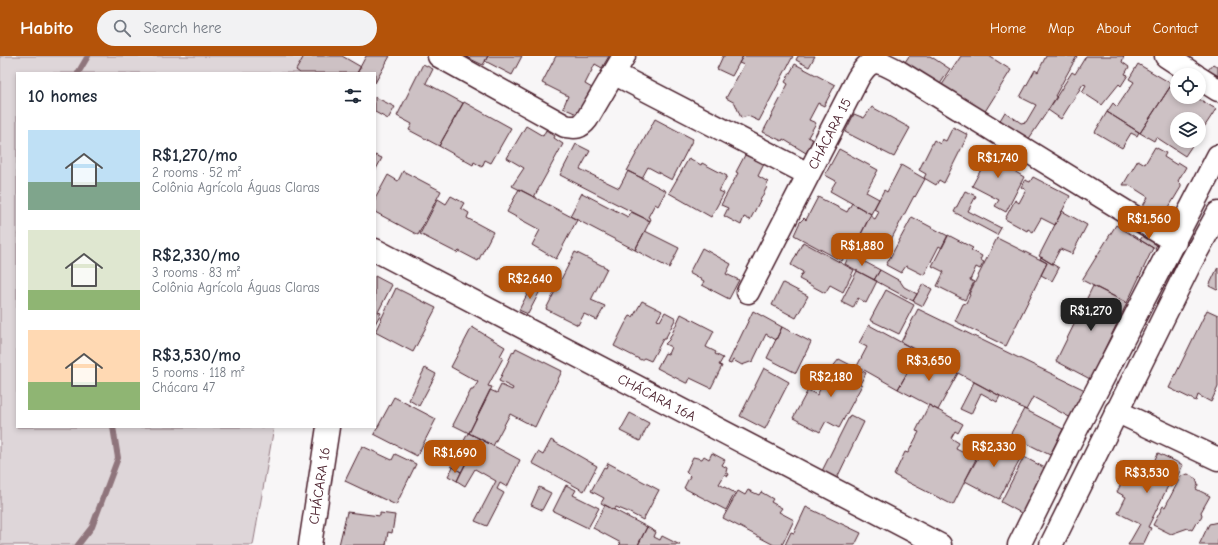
<!DOCTYPE html>
<html lang="en">
<head>
<meta charset="utf-8">
<style>
  :root { --surface:#fff; --page:#f2f2f3; --text:#1f2937; --muted:#747a83; --accent:#b45309 }
  body { margin:0; font-family:"Comic Neue",sans-serif; background:var(--page); color:var(--text); height:100vh; display:flex; flex-direction:column; font-size:15px; white-space:nowrap }
  * { box-sizing:border-box; margin:0 }
  p { font-size:13px; color:var(--muted) }
  .icon { flex:none; width:22px; height:22px; fill:none; stroke:currentColor; stroke-width:2; stroke-linecap:round; stroke-linejoin:round }
  .map { position:relative; flex:1; overflow:hidden }
  .panel { position:absolute; left:16px; top:16px; width:360px; height:356px; display:flex; flex-direction:column; background:var(--surface); border-radius:0px; box-shadow:0 2px 6px #0003 }
  .panel>* { flex:none }
  .tools { position:absolute; left:1170px; top:12px; display:grid; gap:8px }
  .tools a { display:grid; place-items:center; width:36px; height:36px; border-radius:50%; background:var(--surface); box-shadow:0 2px 6px #0003; font-size:20px }
  .price { position:absolute; translate:-50% -34px; padding:0 9px; border-radius:8px; background:var(--accent); color:#fff; font-size:13px; line-height:26px; filter:drop-shadow(0 1px 2px #0008) }
  .price::after { content:''; position:absolute; left:50%; top:24px; width:12px; height:9px; margin-left:-6px; background:inherit; clip-path:polygon(0 0,100% 0,50% 100%) }
  .price.current { background:#222; color:#fff }
  ul { padding:0; list-style:none }
  li { display:flex; align-items:center; gap:12px; height:100px; padding:0 12px }
  li span { display:grid; place-items:center; flex:none; width:112px; height:80px; border-radius:0px; color:#555 }
  li>.icon { margin-inline-start:auto }
  span .icon { width:48px; height:48px; fill:#fffc; stroke-width:1 }
  li b { font-size:17px }
  h2 { display:flex; justify-content:space-between; align-items:center; height:48px; padding:0 12px; font-size:17px }
  header { display:flex; align-items:center; gap:24px; box-sizing:border-box; height:56px; padding:0 20px; background:var(--accent); color:#fff }
  header strong { font-size:19px }
  nav { display:flex; gap:22px; margin-inline-start:auto; font-size:14px }
  .search { width:280px; height:36px; background:var(--page); display:flex; align-items:center; gap:10px; box-sizing:border-box; padding:0 14px; border-radius:22px; color:var(--muted); font-size:15px }
  .map>svg:first-child { display:block }
  .green { fill:#ded6d9; stroke:#947a82 }
  .lines { fill:none; stroke-linecap:round; stroke-linejoin:round }
  .stream { stroke:#8f747b; stroke-width:6 }
  .building { fill:#cdc1c4; stroke:#4a1f2b }
  .minor-casing { stroke:#4a1f2b; stroke-width:25 }
  .secondary-casing { stroke:#4a1f2b; stroke-width:25 }
  .minor { stroke:#fff; stroke-width:22 }
  .secondary { stroke:#fff; stroke-width:22 }
  .labels { text-anchor:middle; stroke-width:3; stroke-linejoin:round; paint-order:stroke }
  .street-label { font-size:14px; fill:#4a1f2b; stroke:#fff }
</style>
</head>
<body>
<header>
<strong>Habito</strong>
<div class="search"><svg class="icon" aria-label="search" viewBox="0 0 24 24"><circle cx="10" cy="10" r="6"/><path d="M15 15l6 6"/></svg>Search here</div>
<nav><a>Home</a><a>Map</a><a>About</a><a>Contact</a></nav>
</header>
<div class="map">
<svg width="1218" height="489" viewBox="0 0 1218 489">
  <rect width="100%" height="100%" fill="#f8f6f7"/>
  <filter id="ink" filterUnits="userSpaceOnUse"><feTurbulence type="fractalNoise" baseFrequency=".025" numOctaves="2"/><feDisplacementMap in="SourceGraphic" scale="8" xChannelSelector="R" yChannelSelector="G"/><feConvolveMatrix kernelMatrix="1 2 1 2 8 2 1 2 1" color-interpolation-filters="sRGB"/></filter>
  <g filter="url(#ink)">
    <path class="green" d="M0,0h305l-5,17h-283v354h257l-21,118h-253z"/>
    <g class="lines">
      <path class="stream" d="M78,17l10,-17
        M78,489l14,-18 26,-69 -5,-31"/>
    </g>
    <path class="building" d="M304,0h38l19,11 -4,6h-57l-4,-3z
      M366,0h24l-15,27v-10h-18z
      M464,0h24l-5,9z
      M488,0h34l-10,19 -27,-14z
      M556,0h53l-7,12 -7,-4 -10,20 7,4 -15,26 -14,-6 5,-12 -26,-13z
      M723,0h20l-11,20 -15,-7z
      M743,0h50l-34,65 -11,-5 -7,2 -6,-15 -9,-5 18,-33 -5,-2z
      M798,0h17l-6,11 -13,-7z
      M909,0h21l20,13 -10,15 -35,-22z
      M961,0h28l22,14 -27,43 -42,-28z
      M1046,0h31l-22,40 2,1 -29,43 -29,-18 6,-10 16,11 5,-1 10,-17 -16,-8 15,-27 3,2z
      M1086,0h38l-2,6 7,5 -4,7 3,1 -7,11 -2,-2 -17,21 -20,-13 4,-7 -3,-1 -22,35 -13,-9 24,-38 3,2z
      M423,8l10,5 -7,14 37,20 -24,43 -30,-16 3,-6 -15,-8z
      M795,8l40,21 -11,21 -6,-3 -9,17 7,3 -8,14 5,3 -7,13 -23,-14 -1,2 -19,-9 25,-48 -3,-2z
      M1138,8l34,20 -32,49 -33,-21 6,-9 4,4 17,-25 -5,-3z
      M1213,8l5,3v10l-10,-7z
      M1170,31l7,4v6l22,2 17,10 -17,26v-16h-22v22h18l-10,15 -29,-19 -2,4 -14,-8z
      M375,41l20,10 -7,12 -13,-7z
      M464,46l47,26 -20,35 -6,-3 -3,7 -8,-5 -1,3 -34,-19z
      M872,51l38,21 -16,29 -49,-25 9,-18 10,4z
      M1107,56l32,20 -2,4 -6,-3 -9,15 -27,-16z
      M655,63l38,20 -21,41 -24,-13 -6,11 -15,-7z
      M526,70l17,10 3,-6 9,6 -1,2 9,6 -29,53 -22,-11 12,-18 -17,-10z
      M953,71l15,8 -24,48 -5,-3 -3,5 -12,-7 2,-4 -7,-4 15,-30 6,4 2,-5 4,2z
      M576,88l14,7 -10,18 39,19 9,-17 38,20 -8,15 -3,-2 -7,13 3,2 -1,2 -90,-46z
      M1155,91l11,6 -2,4 13,8 1,-3 8,5 -8,14 3,3v3l-12,20 5,3 -8,18 -26,-17 8,-14 -19,-12h-6l15,-25 7,4z
      M839,93l39,21 -12,22 13,7 -8,15 -41,-23 6,-10 -11,-6z
      M987,93l31,17 -4,5 10,6 -18,35 -11,-6 4,-6 -27,-14 12,-22 -4,-2z
      M375,99l7,3 -7,13z
      M745,99l19,9 -6,12 10,6 -2,4 1,1 -17,33 -6,-3 -3,8 -17,-9 4,-8 -7,-3 17,-32 -2,-1z
      M689,102l12,7 1,-2 25,13 -8,15 5,2 -13,24 -42,-24z
      M901,109l24,14 -10,18 -1,-1 -30,57 -25,-15 11,-22 5,3 4,-7 -5,-3 10,-19 3,2z
      M403,115l38,20 -23,44 -43,-23v-13l13,-24 10,6z
      M1033,121l37,19 -15,29 -14,-7 -8,14 -5,-3 -1,2 -22,-12 10,-19 4,3 7,-13 -5,-3 4,-7 5,2z
      M519,133l58,31 -21,39 -24,-14 8,-15 -33,-18z
      M965,135l11,5 -8,15 33,17 -4,7 -43,-23z
      M582,137l46,24 3,-5 19,9 -15,29 -65,-34z
      M451,140l13,7 -3,5 8,5 -2,5 26,14 -15,29 -19,-10 -2,2 -37,-19 18,-35 8,5z
      M818,141l29,15 5,-9 19,11 -12,24 -3,-2 -14,25 -48,-26 6,-13 4,-4 2,2z
      M1062,155l25,14 -15,29 -12,-5 -8,15 -13,-8z
      M912,161l36,19 -6,12 -3,-2 -15,29 -18,-9 -5,7 -15,-8z
      M1116,169l37,23 -26,55 -45,-23z
      M1147,174l10,14 -2,5 -15,-9z
      M645,175l34,17 -10,20 -34,-18z
      M948,179l25,13 -2,2 11,6 -2,4 4,2 -4,7 -4,-2 -6,13 4,2 -9,18 -28,-14 7,-14 -12,-6z
      M997,182l50,25 -41,83 -51,-25 8,-17 3,-1 4,-8 -1,-1z
      M803,186l51,28 -11,22 -13,-7 -5,8 -26,-14 4,-7 -12,-7z
      M702,192l29,16 -5,10 13,6 -10,19 -27,-14 2,-4 -15,-8z
      M575,196l32,16 -16,32 14,6 -8,14 -13,-6 -6,11 -32,-16z
      M850,198l30,16 -6,10 -29,-16z
      M1041,201l18,11 -7,13 -11,-6 6,-12 -7,-4z
      M1218,211v22l-1,1 -8,-4z
      M880,214l20,11 4,6 13,7 -4,7 -39,-21z
      M857,215l20,10 -11,22 -8,-5 -5,10 -12,-6z
      M375,220l17,9 -14,27 3,1 -6,11z
      M783,227l25,13 -12,22 -24,-13z
      M923,228l9,5 -9,17 -10,-5z
      M532,229l9,4 -13,25 -9,-4z
      M1093,230l34,17 -37,76 -34,-18z
      M396,232l40,20 -23,44 -38,-20z
      M886,234l28,15 -15,29 -29,-14z
      M642,245l20,10 -5,9 3,1 5,-9 11,6 -11,21h-2l-12,22 -7,-3 -3,2 -27,-14 11,-22 5,-8 3,1z
      M918,253l167,81 -14,28 -38,-21 -7,13 -125,-68z
      M1207,254l11,5v72l-7,15 -13,-7 -2,6 -27,-13z
      M753,255l29,16 -6,13 -10,-6 -13,27 -11,4 -9,-5 -2,4 -3,-1z
      M681,258l33,17 -8,16 10,5 -1,2 8,4 -4,7 3,1 -11,22 -21,-10 -2,5h-2l-29,-15 8,-15 3,1 3,-7 -6,-3 4,-4z
      M869,269l50,27 -21,37 -41,-23 10,-19 -8,-4z
      M472,271l33,20 -5,9 3,2 -15,28 4,1 -23,46 -16,-8 18,-35h2l5,-8 -27,-15z
      M782,271l29,15 -15,31 -29,-15z
      M516,292l46,23 -27,56 -25,-13 -17,32 -24,-13 21,-43 7,3 4,-8 11,5 1,-2 -14,-7 14,-30 1,1z
      M922,298l36,19 -20,37 -40,-21 13,-23 3,2z
      M839,303l27,14 -6,11 2,1 -23,43 -13,-7 -6,11 -27,-14 15,-28 9,5 14,-26z
      M425,312l11,6 -17,32 -10,-6z
      M764,312l25,14 -24,47 -25,-13z
      M974,326l26,14 -3,6 -16,-9 -10,21 -11,-5z
      M394,341l42,22 -19,37 -43,-22z
      M929,349l34,19 -5,9 -3,-2 -4,7 8,5 -3,6 20,10 -23,46 -59,-30 11,-23 3,1 11,-21 -3,-1z
      M1024,353l39,20 -13,26 -40,-20z
      M630,357l19,10 -9,18 -20,-10z
      M850,359l14,7 -27,56 -15,-7z
      M468,377l11,5 -18,34 -10,-6z
      M987,381l35,19 -23,43 -34,-18 15,-27 3,1 2,-4 -4,-2z
      M479,382l41,22 -13,27 -7,-4 -3,6 7,4 -17,33 -12,-5 21,-40 -21,-12 -10,17 -8,-5z
      M551,384l46,26 -13,25 -52,-28 6,-11 5,3z
      M362,390l30,14 3,-6 21,10 -20,41 -51,-24z
      M712,397l13,7 -3,5 5,3 -1,4 3,2 -1,2 -3,-2 -6,10 16,9 -9,17 -42,-22 6,-12 -4,-4 7,-15 9,2 2,-3 5,3z
      M1158,397l25,12 -11,22 -4,-1 -20,41 3,1 -8,17h-15l12,-21 -22,-11 8,-16 -9,-5 9,-18 9,4 4,-7 8,5z
      M1024,401l21,11 -22,46 -22,-12z
      M608,407l51,27 -16,30 -15,-8 -12,-5 -2,3 -13,-7 3,-5 -13,-7 13,-24 2,1z
      M453,411l8,5 -4,9 -9,-5z
      M1188,418l8,5 2,6 -2,4 14,7 -9,16 1,3 -3,7 -3,1 -4,7 -4,-2 -17,6 -18,-9 10,-19 2,1 16,-31z
      M566,429l10,5 -3,5 26,13 -11,20 -35,-17z
      M539,431l12,6 -9,17 -11,-5z
      M748,434l11,5 2,-3 12,7 -2,3 11,6 -3,4 15,8 -12,25h-8l-51,-27 15,-27 7,4z
      M605,449l42,22 -9,18h-19l2,-2 -28,-15z
      M806,451l55,26 -6,12h-70l6,-13 3,1z
      M347,456l33,4v-3l15,2 -3,18 -4,-1 -2,13h-47z
      M1218,466v23h-19l10,-21z
      M647,471l9,5 -2,5 6,3 2,-4 18,9h-42z"/>
    <g class="lines">
      <defs>
        <g id="minor">
          <path d="M439,0l126,70c11,2 15,2 22,-7l37,-63"/>
          <path d="M1166,0l29,19"/>
          <path d="M615,18l193,100"/>
          <path d="M1199,22l19,12"/>
          <path id="s1" d="M375,194l565,295"/>
          <path id="s2" d="M748,236l110,-214c13,-21 19,-18 38,-8l279,172"/>
          <path d="M1116,355l102,48"/>
          <path id="s3" d="M310,489l18,-118"/>
        </g>
        <path id="secondary" d="M1019,489l52,-105 147,-284
          M1051,489l139,-281 28,-51"/>
      </defs>
      <use href="#minor" class="minor-casing"/>
      <use href="#secondary" class="secondary-casing"/>
      <use href="#minor" class="minor"/>
      <use href="#secondary" class="secondary"/>
    </g>
  </g>
  <g class="labels">
    <g class="street-label">
      <text dy="5" stroke="none"><textPath href="#s2" startOffset="178">CHÁCARA 15</textPath></text>
      <text dy="5" stroke="none"><textPath href="#s1" startOffset="318">CHÁCARA 16A</textPath></text>
      <text dy="5" stroke="none"><textPath href="#s3" startOffset="60">CHÁCARA 16</textPath></text>
    </g>
  </g>
</svg>
<div class="tools">
<a><svg class="icon" aria-label="locate" viewBox="0 0 24 24"><circle cx="12" cy="12" r="6"/><path d="M12 2v4M12 18v4M2 12h4M18 12h4"/></svg></a>
<a><svg class="icon" aria-label="layers" viewBox="0 0 24 24"><path d="M12 4l9 5-9 5-9-5zM3 14l9 5 9-5"/></svg></a>
</div>
<b class="price" style="left:998px;top:123px">R$1,740</b>
<b class="price" style="left:1149px;top:184px">R$1,560</b>
<b class="price" style="left:862px;top:211px">R$1,880</b>
<b class="price" style="left:530px;top:244px">R$2,640</b>
<b class="price current" style="left:1091px;top:276px">R$1,270</b>
<b class="price" style="left:929px;top:326px">R$3,650</b>
<b class="price" style="left:831px;top:342px">R$2,180</b>
<b class="price" style="left:994px;top:412px">R$2,330</b>
<b class="price" style="left:455px;top:418px">R$1,690</b>
<b class="price" style="left:1147px;top:438px">R$3,530</b>
<section class="panel">
<h2>10 homes<svg class="icon" aria-label="filters" viewBox="0 0 24 24"><path d="M4 7h16M4 17h16"/><circle cx="9" cy="7" r="2"/><circle cx="15" cy="17" r="2"/></svg></h2>
<ul>
<li><span style="background:linear-gradient(#bfe0f5 65%,#7fa58c 0)"><svg class="icon" aria-label="home" viewBox="0 0 24 24"><path d="M3 11l9-7 9 7M6 9v11h12V9"/></svg></span><div><b>R$1,270/mo</b><p>2 rooms · 52 m²</p><p>Colônia Agrícola Águas Claras</p></div></li>
<li><span style="background:linear-gradient(#dfe7d0 75%,#8fb573 0)"><svg class="icon" aria-label="home" viewBox="0 0 24 24"><path d="M3 11l9-7 9 7M6 9v11h12V9"/></svg></span><div><b>R$2,330/mo</b><p>3 rooms · 83 m²</p><p>Colônia Agrícola Águas Claras</p></div></li>
<li><span style="background:linear-gradient(#ffd9b3 65%,#8fb573 0)"><svg class="icon" aria-label="home" viewBox="0 0 24 24"><path d="M3 11l9-7 9 7M6 9v11h12V9"/></svg></span><div><b>R$3,530/mo</b><p>5 rooms · 118 m²</p><p>Chácara 47</p></div></li>
</ul>
</section>
</div>
</body>
</html>
